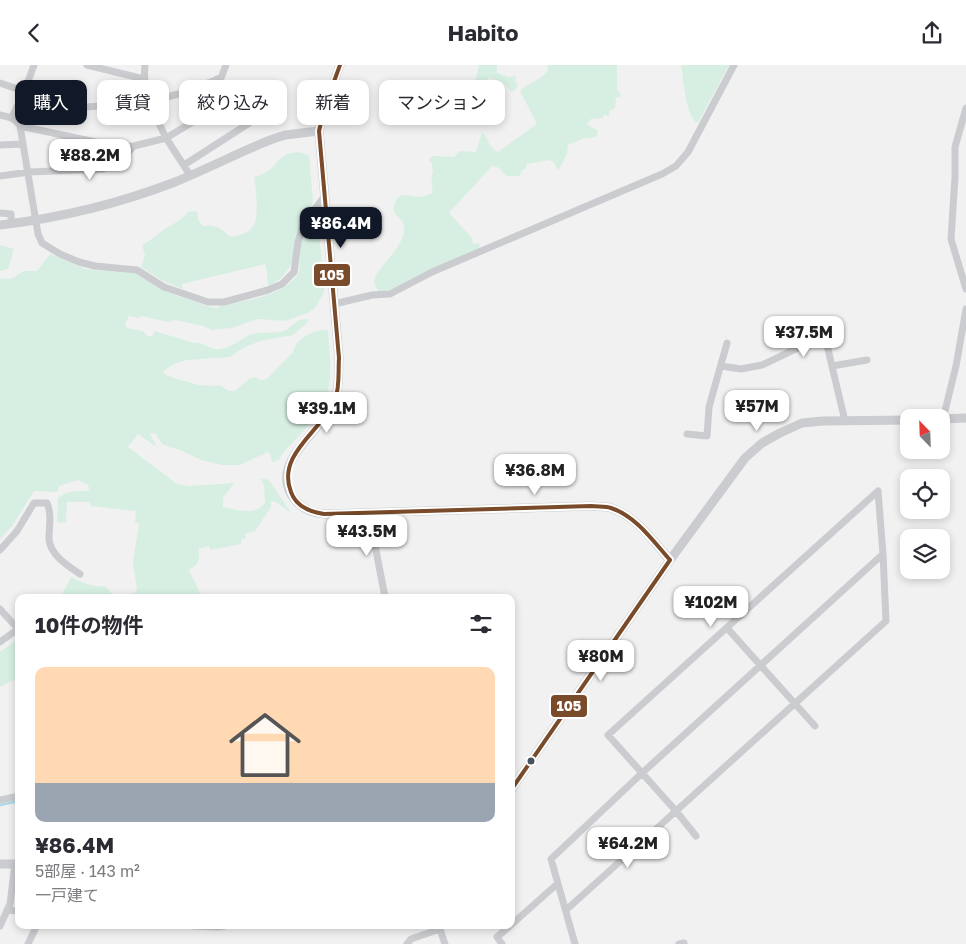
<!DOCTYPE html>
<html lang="ja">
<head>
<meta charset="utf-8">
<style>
  :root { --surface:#fff; --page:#f7f7f7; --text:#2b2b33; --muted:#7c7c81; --accent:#111827 }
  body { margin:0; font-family:"Golos Text","Noto Sans JP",sans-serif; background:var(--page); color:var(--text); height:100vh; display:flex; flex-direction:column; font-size:19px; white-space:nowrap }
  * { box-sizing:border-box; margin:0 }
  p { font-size:16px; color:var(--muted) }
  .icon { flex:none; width:28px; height:28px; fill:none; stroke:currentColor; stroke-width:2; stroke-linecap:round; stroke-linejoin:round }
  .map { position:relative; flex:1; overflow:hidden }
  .details { position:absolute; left:15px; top:529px; width:500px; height:335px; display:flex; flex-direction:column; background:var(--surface); border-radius:10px; box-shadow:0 2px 8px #0003 }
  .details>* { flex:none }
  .top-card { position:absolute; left:15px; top:15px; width:500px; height:45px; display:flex; gap:10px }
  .needle { width:32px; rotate:337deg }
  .fabs { position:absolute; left:900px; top:344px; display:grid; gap:10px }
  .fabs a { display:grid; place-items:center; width:50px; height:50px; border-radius:10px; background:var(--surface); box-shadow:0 2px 8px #0003; font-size:25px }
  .price { position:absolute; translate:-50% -42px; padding:0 11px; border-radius:10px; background:#fff; color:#222; font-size:16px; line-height:32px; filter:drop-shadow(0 1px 2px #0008) }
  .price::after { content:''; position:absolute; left:50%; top:30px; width:15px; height:11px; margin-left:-8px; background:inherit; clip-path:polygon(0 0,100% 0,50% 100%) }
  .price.active { background:var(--accent); color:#fff }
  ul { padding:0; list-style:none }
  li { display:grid; align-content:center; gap:10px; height:265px; padding:0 20px }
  li span { display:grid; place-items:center; height:155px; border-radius:10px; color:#555 }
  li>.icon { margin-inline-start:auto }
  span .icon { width:90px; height:90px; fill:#fffc; stroke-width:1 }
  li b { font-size:21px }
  h2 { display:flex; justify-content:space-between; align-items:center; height:60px; padding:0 20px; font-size:21px }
  .pill { padding:0 18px; border-radius:10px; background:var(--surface); box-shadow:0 2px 8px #0003; font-size:18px; line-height:45px }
  .pill.active { background:var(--accent); color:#fff }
  header { display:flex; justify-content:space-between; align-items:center; height:65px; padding:0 20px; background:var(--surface); font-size:22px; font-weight:700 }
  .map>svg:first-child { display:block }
  .green { fill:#d7efe2 }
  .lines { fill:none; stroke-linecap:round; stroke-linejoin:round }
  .stream { stroke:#aed9ea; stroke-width:2.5 }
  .minor { stroke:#cbcccf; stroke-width:7 }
  .tertiary { stroke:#cbcccf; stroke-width:9 }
  .bus-1-casing { stroke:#fff; stroke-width:8 }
  .bus-1 { stroke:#7a4b2a; stroke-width:4 }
  .bus-dot { fill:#49525c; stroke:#fff; stroke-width:2 }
  .line-badge { stroke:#fff; stroke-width:2 }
  .badge-label { font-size:14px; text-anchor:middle; font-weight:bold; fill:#fff }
</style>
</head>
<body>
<header><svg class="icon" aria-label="back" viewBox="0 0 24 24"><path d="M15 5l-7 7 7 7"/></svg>Habito<svg class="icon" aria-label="share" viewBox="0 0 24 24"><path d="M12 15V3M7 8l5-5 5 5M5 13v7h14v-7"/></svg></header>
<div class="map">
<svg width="966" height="879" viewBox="0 0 966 879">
  <rect width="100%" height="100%" fill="#f1f1f1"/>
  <path class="green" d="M479,0h18v8l12,4 7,-1 -1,6 3,3 -2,4 -4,3 -9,-9 -14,-6 -3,5 -2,14 12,14 1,4 -14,-5 -14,-14 5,-8z
    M547,0h70v25l4,3 -1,4 -4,1 -1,10 -6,3 1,4 -3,1 -3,-2 -1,4 -12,1 -4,5 11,7 -1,5c-5,3 -8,1 -13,2 -5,2 -10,5 -16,7l-1,9 -9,17 -4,-9 -5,-2 -22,4 -2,5 -3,1 -3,6h-12l-5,-4 -2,-4 -8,-2 -43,47 23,25 1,6 6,-1 1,6 -89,41 -13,2 -4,-10 1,-5c8,-15 27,-29 29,-46 2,-18 -19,-11 -6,-34l4,-2 18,2 11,-3c4,-7 -2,-15 2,-22l-1,-8 -3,-4 3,-4 22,1 6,-6 16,1 6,-20c8,6 4,14 16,20l39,-28 -17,-33c8,-9 21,-10 28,-21z
    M681,0h48l-31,58c-13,-5 -14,-45 -17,-58z
    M298,87l11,3 4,47 -9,16 2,12 7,-13h3l5,35 3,40 -9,16 -7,5 -23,8 -28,-2 -25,9 -21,2 -7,-4 -29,-6 -7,2 -27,-6 -3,2 -9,-2 -4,8 2,4 16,3 4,5h5l3,-5 39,12c10,-2 16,8 26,6 11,-1 22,-11 32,-15 11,-3 22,0 32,-3 9,-4 12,-13 24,-12l-1,4 -14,12 -33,6 -17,7 -13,9 -43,3 -13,4 -11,7 1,3 10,4 24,7 23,1 8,5h6l15,-13 5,-1 6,3 6,-1 26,-27c3,-14 21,-23 35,-22 1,18 4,37 1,55 -4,27 -30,50 -48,70l-2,5 -7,2 -1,-6 -3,-4 -28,13h-18l-21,-5 -23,-11 -9,-2 -7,-3 -7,-11 -5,1 6,11 -1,1 -17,-12 -10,13 49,37 13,2 44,-3 -11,15v9c15,3 31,9 42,-4l-1,-18 -4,-7 9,2 22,33 -15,-11 -5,-1v6l-16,24 -10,3 1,4 -5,2v4l-31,6 -1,-4 -11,3c3,12 0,15 -9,21l13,27h-80l12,-4 3,-4 -4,-27 6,-38 -4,-2 1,-11 -45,-5 -1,-4h-23l-1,21 -9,-1 1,-24c9,-8 21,-7 32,-7l-2,-6 -10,-5 -19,6 -2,6 -23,-1 -22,35 -12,13v-261c13,3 14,-2 24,-7h13l13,-17 36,15 51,4 30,19 43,15 8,1 1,-2c22,-4 69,-11 79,-33 3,-8 1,-20 1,-28 -7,18 -12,33 -31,41l-1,-15 -2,-7 -83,20 1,5 -20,-8 -22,-14 4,-12 -3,-10c8,-4 13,-9 20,-14 10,-7 19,-10 26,-19l9,-1 1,9 5,6c12,-2 18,2 26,10 8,1 21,-3 25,-11 5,-10 2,-37 0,-48 3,-1 8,-2 11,-4 14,-8 12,-19 33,-21z
    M0,180l14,4 -6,20 -8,2z
    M71,512c12,6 21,10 34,9l9,10 4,1h-55l-1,-2z
    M19,573v42l-8,1 -11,6v-35z"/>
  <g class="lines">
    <path class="stream" d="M0,740l19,-4"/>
    <path class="minor" d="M87,0l57,14
      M0,18l75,25 73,-6 34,-9 39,-15 5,-13
      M966,43l-11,39v30l-4,62 15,50
      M0,50c9,2 15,3 20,11l18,108 4,9 18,11 19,8 16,4 42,4 27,17 44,15h16l44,-12 14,-6 12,-12 4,-30 6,-19 21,-27
      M12,52l13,-27 9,-25
      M20,61l99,21 15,-1 32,-8c-12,-25 -24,-45 -21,-73
      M0,80l22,-1
      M184,100l70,-45 -23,-21 -14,-20
      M190,110l-24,-37 65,-39
      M0,111l29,-4 74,-3 19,-11 12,-12
      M0,148l11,1v10
      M334,239l38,-9 18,-1 42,-22 230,-98 14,-8 12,-14 46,-87
      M721,301l20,3 21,-4 59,-28 5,4 19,80
      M832,301l35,-6
      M943,354l13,-53 10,-57
      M687,369l20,2 2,-29 18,-64
      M878,426l5,63
      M369,449l16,83
      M0,485l17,-19 17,-28h13c5,12 2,23 2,36 1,16 19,27 31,35
      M0,544l18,20 -18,13
      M727,563l88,98
      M0,735l19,-4
      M7,845l12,1
      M566,845l110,-99 20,25
      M441,860l-1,4 5,15
      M511,860l46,-41
      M0,861l10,-22 5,-40
      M28,879l9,-19
      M407,879l4,-5 29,-10
      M502,879l-5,-7 14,-12
      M575,879l-24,-85 90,-85 242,-220 3,67 -210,190 -68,-76 270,-244
      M679,879l5,-1"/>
    <path class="tertiary" d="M340,0l-15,41 -6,25 20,227c-1,13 1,29 -4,42 -12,31 -65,60 -43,96 8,12 18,17 32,18l267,-8c6,1 14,0 20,2 25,8 42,33 59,52
      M0,160c60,-7 118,-21 175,-43 32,-13 63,-29 95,-42l15,-5 34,-4
      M941,354l25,-1
      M511,725l159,-230 75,-102 17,-15 18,-10 22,-10 21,-2 86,-1
      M0,799h19
      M194,860l24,1 7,-1"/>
    <defs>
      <path id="bus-1" d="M340,0l-15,41 -6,25 20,227c-1,14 1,29 -4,42 -13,31 -59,54 -44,92 5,14 19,20 33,22l267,-8c7,1 14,0 20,2 25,8 42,33 59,52
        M511,725l159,-230"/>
    </defs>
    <use href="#bus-1" class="bus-1-casing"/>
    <use href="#bus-1" class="bus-1"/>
  </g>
  <circle class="bus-dot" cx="531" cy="696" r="4.5"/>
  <g class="line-badge">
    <rect x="313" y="198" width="38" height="24" rx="5" fill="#7a4b2a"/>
    <rect x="550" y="629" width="38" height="24" rx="5" fill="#7a4b2a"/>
  </g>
  <g class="badge-label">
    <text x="332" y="215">105</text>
    <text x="569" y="646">105</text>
  </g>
</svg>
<div class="fabs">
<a><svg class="needle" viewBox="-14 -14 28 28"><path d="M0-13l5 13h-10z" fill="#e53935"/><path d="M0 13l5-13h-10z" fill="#7c7c81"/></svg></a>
<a><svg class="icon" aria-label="locate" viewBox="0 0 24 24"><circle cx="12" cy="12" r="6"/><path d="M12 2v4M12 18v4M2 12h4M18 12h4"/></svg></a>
<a><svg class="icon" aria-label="layers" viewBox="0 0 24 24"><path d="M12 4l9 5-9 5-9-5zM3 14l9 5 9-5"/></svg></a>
</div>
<b class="price" style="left:90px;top:116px">¥88.2M</b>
<b class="price active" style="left:341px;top:184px">¥86.4M</b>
<b class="price" style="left:804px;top:293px">¥37.5M</b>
<b class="price" style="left:757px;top:367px">¥57M</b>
<b class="price" style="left:327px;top:369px">¥39.1M</b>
<b class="price" style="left:535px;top:431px">¥36.8M</b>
<b class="price" style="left:367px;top:492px">¥43.5M</b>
<b class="price" style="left:711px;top:563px">¥102M</b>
<b class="price" style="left:601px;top:617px">¥80M</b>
<b class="price" style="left:628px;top:804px">¥64.2M</b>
<div class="top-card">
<a class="pill active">購入</a>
<a class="pill">賃貸</a>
<a class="pill">絞り込み</a>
<a class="pill">新着</a>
<a class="pill">マンション</a>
</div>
<section class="details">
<h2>10件の物件<svg class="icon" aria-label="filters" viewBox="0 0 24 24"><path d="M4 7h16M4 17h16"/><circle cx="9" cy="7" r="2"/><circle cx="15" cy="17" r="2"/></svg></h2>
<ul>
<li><span style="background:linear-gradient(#ffd9b3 75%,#9aa5b1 0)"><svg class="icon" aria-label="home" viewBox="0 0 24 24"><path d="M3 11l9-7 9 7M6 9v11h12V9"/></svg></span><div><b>¥86.4M</b><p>5部屋 · 143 m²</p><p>一戸建て</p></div></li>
</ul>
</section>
</div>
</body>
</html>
